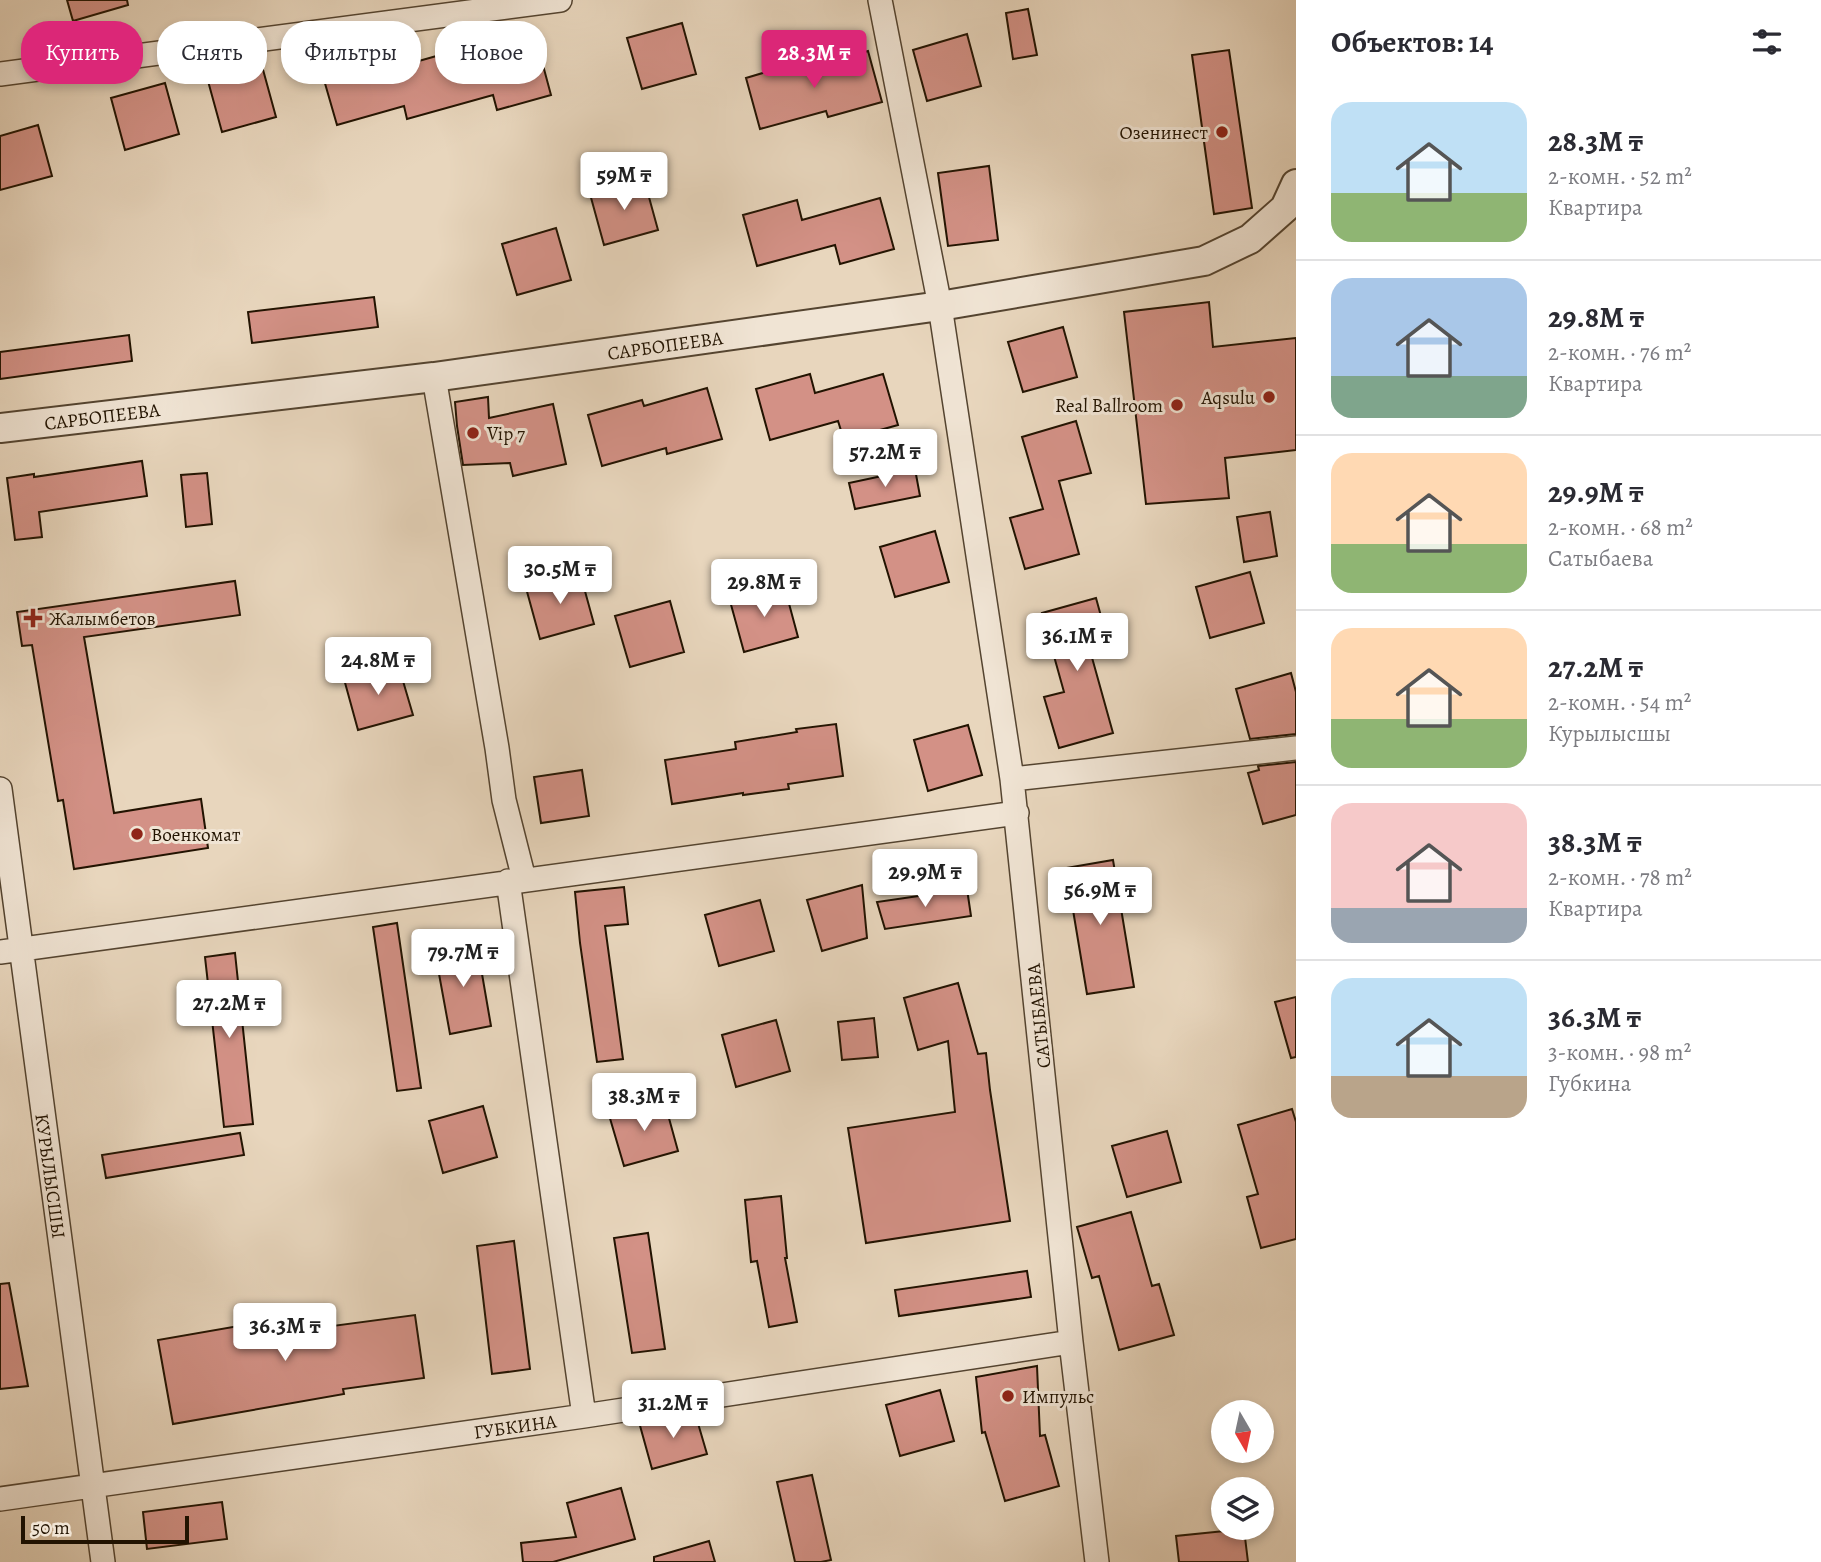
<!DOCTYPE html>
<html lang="ru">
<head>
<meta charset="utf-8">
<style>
  :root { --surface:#fff; --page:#f7f7f7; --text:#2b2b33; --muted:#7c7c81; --line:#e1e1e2; --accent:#db2777 }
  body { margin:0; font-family:Alegreya,serif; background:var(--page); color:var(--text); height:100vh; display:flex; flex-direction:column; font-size:26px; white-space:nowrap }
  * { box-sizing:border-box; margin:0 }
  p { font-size:23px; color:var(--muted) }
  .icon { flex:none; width:38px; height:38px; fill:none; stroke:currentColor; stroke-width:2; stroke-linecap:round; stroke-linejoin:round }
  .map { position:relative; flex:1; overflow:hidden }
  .details { display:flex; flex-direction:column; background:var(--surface); width:525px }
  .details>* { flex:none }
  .guide { position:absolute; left:21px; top:21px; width:665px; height:63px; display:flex; gap:14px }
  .needle { width:46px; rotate:171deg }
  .tools { position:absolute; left:1211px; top:1400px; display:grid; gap:14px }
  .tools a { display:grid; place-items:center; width:63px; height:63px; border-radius:50%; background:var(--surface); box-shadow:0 4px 10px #0003; font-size:35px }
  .scale { position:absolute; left:21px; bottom:18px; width:168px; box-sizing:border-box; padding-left:7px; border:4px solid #221301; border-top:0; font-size:19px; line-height:24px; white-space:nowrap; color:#221301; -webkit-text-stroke:5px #f0e4d4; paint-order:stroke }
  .price { position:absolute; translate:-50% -60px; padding:0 16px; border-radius:7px; background:#fff; color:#222; font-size:23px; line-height:46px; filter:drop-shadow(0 2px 4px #0008) }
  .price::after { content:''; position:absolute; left:50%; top:42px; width:21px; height:16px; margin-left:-10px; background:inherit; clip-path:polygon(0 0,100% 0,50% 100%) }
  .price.active { background:var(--accent); color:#fff }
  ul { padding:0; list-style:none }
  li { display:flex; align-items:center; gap:21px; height:175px; padding:0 35px }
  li+li { border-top:2px solid var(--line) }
  li span { display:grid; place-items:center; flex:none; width:196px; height:140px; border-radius:21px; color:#555 }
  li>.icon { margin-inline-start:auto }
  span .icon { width:84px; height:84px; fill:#fffc; stroke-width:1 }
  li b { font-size:30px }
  h2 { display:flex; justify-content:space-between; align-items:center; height:84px; padding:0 35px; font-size:30px }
  .tag { padding:0 24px; border-radius:28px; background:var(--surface); box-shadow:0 4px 10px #0003; font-size:24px; line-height:63px }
  .tag.active { background:var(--accent); color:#fff }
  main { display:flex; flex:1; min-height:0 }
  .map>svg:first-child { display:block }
  .building { fill:#d39186; stroke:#221301; stroke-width:2 }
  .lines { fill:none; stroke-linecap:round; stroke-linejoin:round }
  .minor-casing { stroke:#544430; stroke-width:26 }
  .tertiary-casing { stroke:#544430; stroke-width:32 }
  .minor { stroke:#f0e4d4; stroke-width:23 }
  .tertiary { stroke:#f0e4d4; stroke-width:28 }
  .poi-dot { fill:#8f2418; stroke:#f0e4d4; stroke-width:2.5 }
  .labels { text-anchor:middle; stroke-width:6; stroke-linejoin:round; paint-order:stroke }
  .poi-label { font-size:19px; fill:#221301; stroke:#f0e4d4; text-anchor:start }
  .street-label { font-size:19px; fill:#221301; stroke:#f0e4d4 }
</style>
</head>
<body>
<main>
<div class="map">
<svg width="1296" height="1562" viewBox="0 0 1296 1562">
  <rect width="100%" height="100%" fill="#e8d6bd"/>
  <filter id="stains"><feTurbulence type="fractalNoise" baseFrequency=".00286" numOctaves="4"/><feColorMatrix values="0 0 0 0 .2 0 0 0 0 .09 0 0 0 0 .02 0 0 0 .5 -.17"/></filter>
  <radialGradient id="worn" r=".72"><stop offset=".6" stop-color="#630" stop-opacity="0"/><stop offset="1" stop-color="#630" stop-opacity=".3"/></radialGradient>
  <path class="building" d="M67,0h60l1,5 -55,16z
    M1028,9l9,46 -24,4 -7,-46z
    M682,23l14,51 -54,15 -15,-51z
    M967,34l14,52 -54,15 -14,-51z
    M537,43l14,52 -54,15 -4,-15 -86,24 -3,-13 -67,19 -15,-52 54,-15 4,14 67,-19 5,15z
    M1229,50l23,158 -38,6 -22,-159z
    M868,51l14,51 -54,15 -2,-6 -66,18 -14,-51 54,-16 2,7z
    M262,66l14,51 -54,15 -14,-51z
    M165,83l14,51 -54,16 -14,-52z
    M38,125l14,51 -52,14v-54z
    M989,166l9,74 -50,6 -10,-73z
    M644,179l14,51 -54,15 -14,-51z
    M880,198l14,51 -54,15 -5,-19 -78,21 -14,-51 54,-15 5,20z
    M556,228l15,52 -54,15 -15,-51z
    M374,297l4,30 -126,16 -4,-31z
    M1209,302l4,45 83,-9v112l-71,8 4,40 -83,6 -22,-192z
    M1063,327l14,50 -54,15 -15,-50z
    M129,335l3,26 -132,18v-27z
    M810,374l5,19 68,-19 15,51 -54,15 -6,-19 -68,19 -14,-51z
    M707,388l15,51 -55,15 -1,-6 -64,18 -14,-51 54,-15 2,6z
    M488,397l1,21 64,-14 13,60 -53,12 -3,-13 -47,2 -6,-39 -2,-24z
    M1076,421l15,52 -32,8 20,73 -54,15 -15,-51 33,-9 -21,-72z
    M142,461l5,35 -108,16 3,25 -27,3 -8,-62 27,-4v3z
    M915,469l5,27 -65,13 -6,-26z
    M207,473l5,51 -26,3 -5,-52z
    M1270,512l7,44 -33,6 -7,-45z
    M935,531l14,51 -54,15 -15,-50z
    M1250,572l14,51 -54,15 -14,-51z
    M580,573l14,51 -54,15 -14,-51z
    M235,581l5,34 -156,22 30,176 87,-14 7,49 -134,21 -11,-69 -5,1 -26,-156 -10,1 -5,-34z
    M784,585l14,52 -54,15 -14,-51z
    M1096,598l14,51 -19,5 22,79 -54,15 -15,-51 20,-5 -22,-79z
    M670,601l14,51 -54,15 -15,-51z
    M398,664l15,51 -55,15 -14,-51z
    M1291,673l5,19v42l-46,5 -14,-50z
    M836,724l7,52 -55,8 1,5 -46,6v-2l-71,11 -7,-44 71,-11 -1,-7 62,-10 -1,-3z
    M968,725l14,50 -54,16 -14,-51z
    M1296,762v53l-33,9 -15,-51 11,-3 -1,-4z
    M582,770l7,46 -48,7 -7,-46z
    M1113,860l21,127 -47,7 -21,-126z
    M862,885l5,53 -45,13 -15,-51z
    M624,887l4,37 -23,2 18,133 -26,3 -17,-119 -5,-51z
    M967,889l4,27 -86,13 -8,-27z
    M760,900l14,51 -55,15 -14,-51z
    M397,923l24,165 -24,3 -24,-164z
    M477,945l14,81 -41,8 -15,-82z
    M235,953l18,171 -29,3 -19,-170z
    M958,983l20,71 8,-1 4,37 20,131 -144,22 -18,-115 107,-16 -7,-71 -30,9 -14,-52z
    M1296,997v60l-5,1 -16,-56z
    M874,1018l4,39 -36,3 -4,-38z
    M776,1020l14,51 -54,16 -14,-52z
    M664,1100l14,51 -54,15 -15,-51z
    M483,1106l14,51 -54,16 -14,-52z
    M1292,1109l4,13v117l-35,9 -14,-51 11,-3 -20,-69z
    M1167,1131l14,51 -54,15 -15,-51z
    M240,1133l4,22 -138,23 -4,-23z
    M781,1196l6,62h-2l12,64 -28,5 -12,-66 -6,1 -6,-62z
    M1131,1212l21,74 7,-2 15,51 -55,15 -20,-74 -7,2 -15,-51z
    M648,1233l17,116 -33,4 -18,-115z
    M514,1241l16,128 -38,5 -15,-128z
    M1027,1271l4,26 -132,19 -4,-26z
    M9,1283l19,103 -28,3v-105z
    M330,1310l3,16 82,-11 9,63 -81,11 1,5 -171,30 -15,-84z
    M1037,1366l3,70 5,-1 14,51 -54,15 -20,-69 -3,1 -6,-56z
    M940,1390l14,51 -54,15 -14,-51z
    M695,1413l12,41 -55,15 -13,-47z
    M812,1475l19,85 -10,2h-26l-18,-80z
    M621,1488l14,51 -82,23h-30l-2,-19 55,-6 -9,-34z
    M222,1502l5,37 -80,10 -4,-37z
    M1244,1529l4,33h-69l-3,-26z
    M709,1541l6,21h-61v-5z"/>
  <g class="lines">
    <defs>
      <path id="minor" d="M880,0l60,306 72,473 59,563 26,220
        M0,74l560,-74
        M434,377l63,371 7,52 20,79
        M1012,779l284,-31
        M0,789l103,773
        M508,881l76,535
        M0,952l1017,-139
        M0,1499l584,-83 487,-74"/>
      <path id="tertiary" d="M0,428l434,-51 506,-71 264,-45 46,-22 35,-31 11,-24"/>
    </defs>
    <use href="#minor" class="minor-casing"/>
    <use href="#tertiary" class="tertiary-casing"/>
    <use href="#minor" class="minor"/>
    <use href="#tertiary" class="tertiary"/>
  </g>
  <g class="poi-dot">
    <circle cx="1222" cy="132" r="7"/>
    <circle cx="1269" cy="397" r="7"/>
    <circle cx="1177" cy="405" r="7"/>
    <circle cx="473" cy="433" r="7"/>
    <path d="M29.5 607.5h7v7h7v7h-7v7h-7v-7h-7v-7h7z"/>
    <circle cx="137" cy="834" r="7"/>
    <circle cx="1008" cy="1396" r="7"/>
  </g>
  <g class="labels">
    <g class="poi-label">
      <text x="1208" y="139" text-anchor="end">Озенинест</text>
      <text x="1255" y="404" text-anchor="end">Aqsulu</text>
      <text x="1163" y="412" text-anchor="end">Real Ballroom</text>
      <text x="487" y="440">Vip 7</text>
      <text x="49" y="625">Жалымбетов</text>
      <text x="151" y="841">Военкомат</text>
      <text x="1022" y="1403">Импульс</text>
    </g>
    <g class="street-label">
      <text transform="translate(665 345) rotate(-8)" y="7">САРБОПЕЕВА</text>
      <text transform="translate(102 416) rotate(-7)" y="7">САРБОПЕЕВА</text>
      <text transform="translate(1038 1016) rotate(-96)" y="7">САТЫБАЕВА</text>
      <text transform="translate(51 1176) rotate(82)" y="7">КУРЫЛЫСШЫ</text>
      <text transform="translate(515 1426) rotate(-8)" y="7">ГУБКИНА</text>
    </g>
  </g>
  <rect width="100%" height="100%" filter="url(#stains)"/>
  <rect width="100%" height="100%" fill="url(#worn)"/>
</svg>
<div class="tools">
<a><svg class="needle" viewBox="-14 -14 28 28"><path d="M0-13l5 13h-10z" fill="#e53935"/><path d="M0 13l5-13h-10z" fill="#7c7c81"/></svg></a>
<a><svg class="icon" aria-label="layers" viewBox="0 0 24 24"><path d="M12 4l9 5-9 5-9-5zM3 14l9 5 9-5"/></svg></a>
</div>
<div class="scale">50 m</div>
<b class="price active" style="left:814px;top:90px">28.3M ₸</b>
<b class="price" style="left:624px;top:212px">59M ₸</b>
<b class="price" style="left:885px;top:489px">57.2M ₸</b>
<b class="price" style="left:560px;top:606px">30.5M ₸</b>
<b class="price" style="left:764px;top:619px">29.8M ₸</b>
<b class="price" style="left:1077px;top:673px">36.1M ₸</b>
<b class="price" style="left:378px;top:697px">24.8M ₸</b>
<b class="price" style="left:925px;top:909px">29.9M ₸</b>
<b class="price" style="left:1100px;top:927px">56.9M ₸</b>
<b class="price" style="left:463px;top:989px">79.7M ₸</b>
<b class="price" style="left:229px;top:1040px">27.2M ₸</b>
<b class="price" style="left:644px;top:1133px">38.3M ₸</b>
<b class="price" style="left:285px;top:1363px">36.3M ₸</b>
<b class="price" style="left:673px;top:1440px">31.2M ₸</b>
<div class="guide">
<a class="tag active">Купить</a>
<a class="tag">Снять</a>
<a class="tag">Фильтры</a>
<a class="tag">Новое</a>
</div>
</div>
<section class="details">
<h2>Объектов: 14<svg class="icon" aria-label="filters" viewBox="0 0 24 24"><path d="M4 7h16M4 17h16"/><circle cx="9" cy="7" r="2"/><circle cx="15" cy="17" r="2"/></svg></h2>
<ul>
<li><span style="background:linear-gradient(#bfe0f5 65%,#8fb573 0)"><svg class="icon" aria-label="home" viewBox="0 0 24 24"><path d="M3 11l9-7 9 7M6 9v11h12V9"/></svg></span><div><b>28.3M ₸</b><p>2-комн. · 52 m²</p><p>Квартира</p></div></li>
<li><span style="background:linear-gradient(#a9c7e8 70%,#7fa58c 0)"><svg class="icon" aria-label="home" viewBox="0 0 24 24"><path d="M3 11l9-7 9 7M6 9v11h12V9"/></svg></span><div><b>29.8M ₸</b><p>2-комн. · 76 m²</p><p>Квартира</p></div></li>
<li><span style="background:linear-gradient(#ffd9b3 65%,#8fb573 0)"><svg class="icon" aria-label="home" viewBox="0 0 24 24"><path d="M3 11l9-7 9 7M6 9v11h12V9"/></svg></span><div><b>29.9M ₸</b><p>2-комн. · 68 m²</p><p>Сатыбаева</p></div></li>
<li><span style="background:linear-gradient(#ffd9b3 65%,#8fb573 0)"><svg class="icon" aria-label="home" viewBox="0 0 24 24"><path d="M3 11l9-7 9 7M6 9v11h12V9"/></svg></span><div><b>27.2M ₸</b><p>2-комн. · 54 m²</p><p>Курылысшы</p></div></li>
<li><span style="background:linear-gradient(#f6c9c9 75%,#9aa5b1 0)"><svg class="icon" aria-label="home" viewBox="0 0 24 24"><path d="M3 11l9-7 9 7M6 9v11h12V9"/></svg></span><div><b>38.3M ₸</b><p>2-комн. · 78 m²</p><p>Квартира</p></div></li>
<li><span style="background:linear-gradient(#bfe0f5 70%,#b9a48a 0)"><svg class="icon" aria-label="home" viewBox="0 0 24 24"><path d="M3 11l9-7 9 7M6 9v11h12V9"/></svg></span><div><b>36.3M ₸</b><p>3-комн. · 98 m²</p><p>Губкина</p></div></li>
</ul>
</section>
</main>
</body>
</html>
